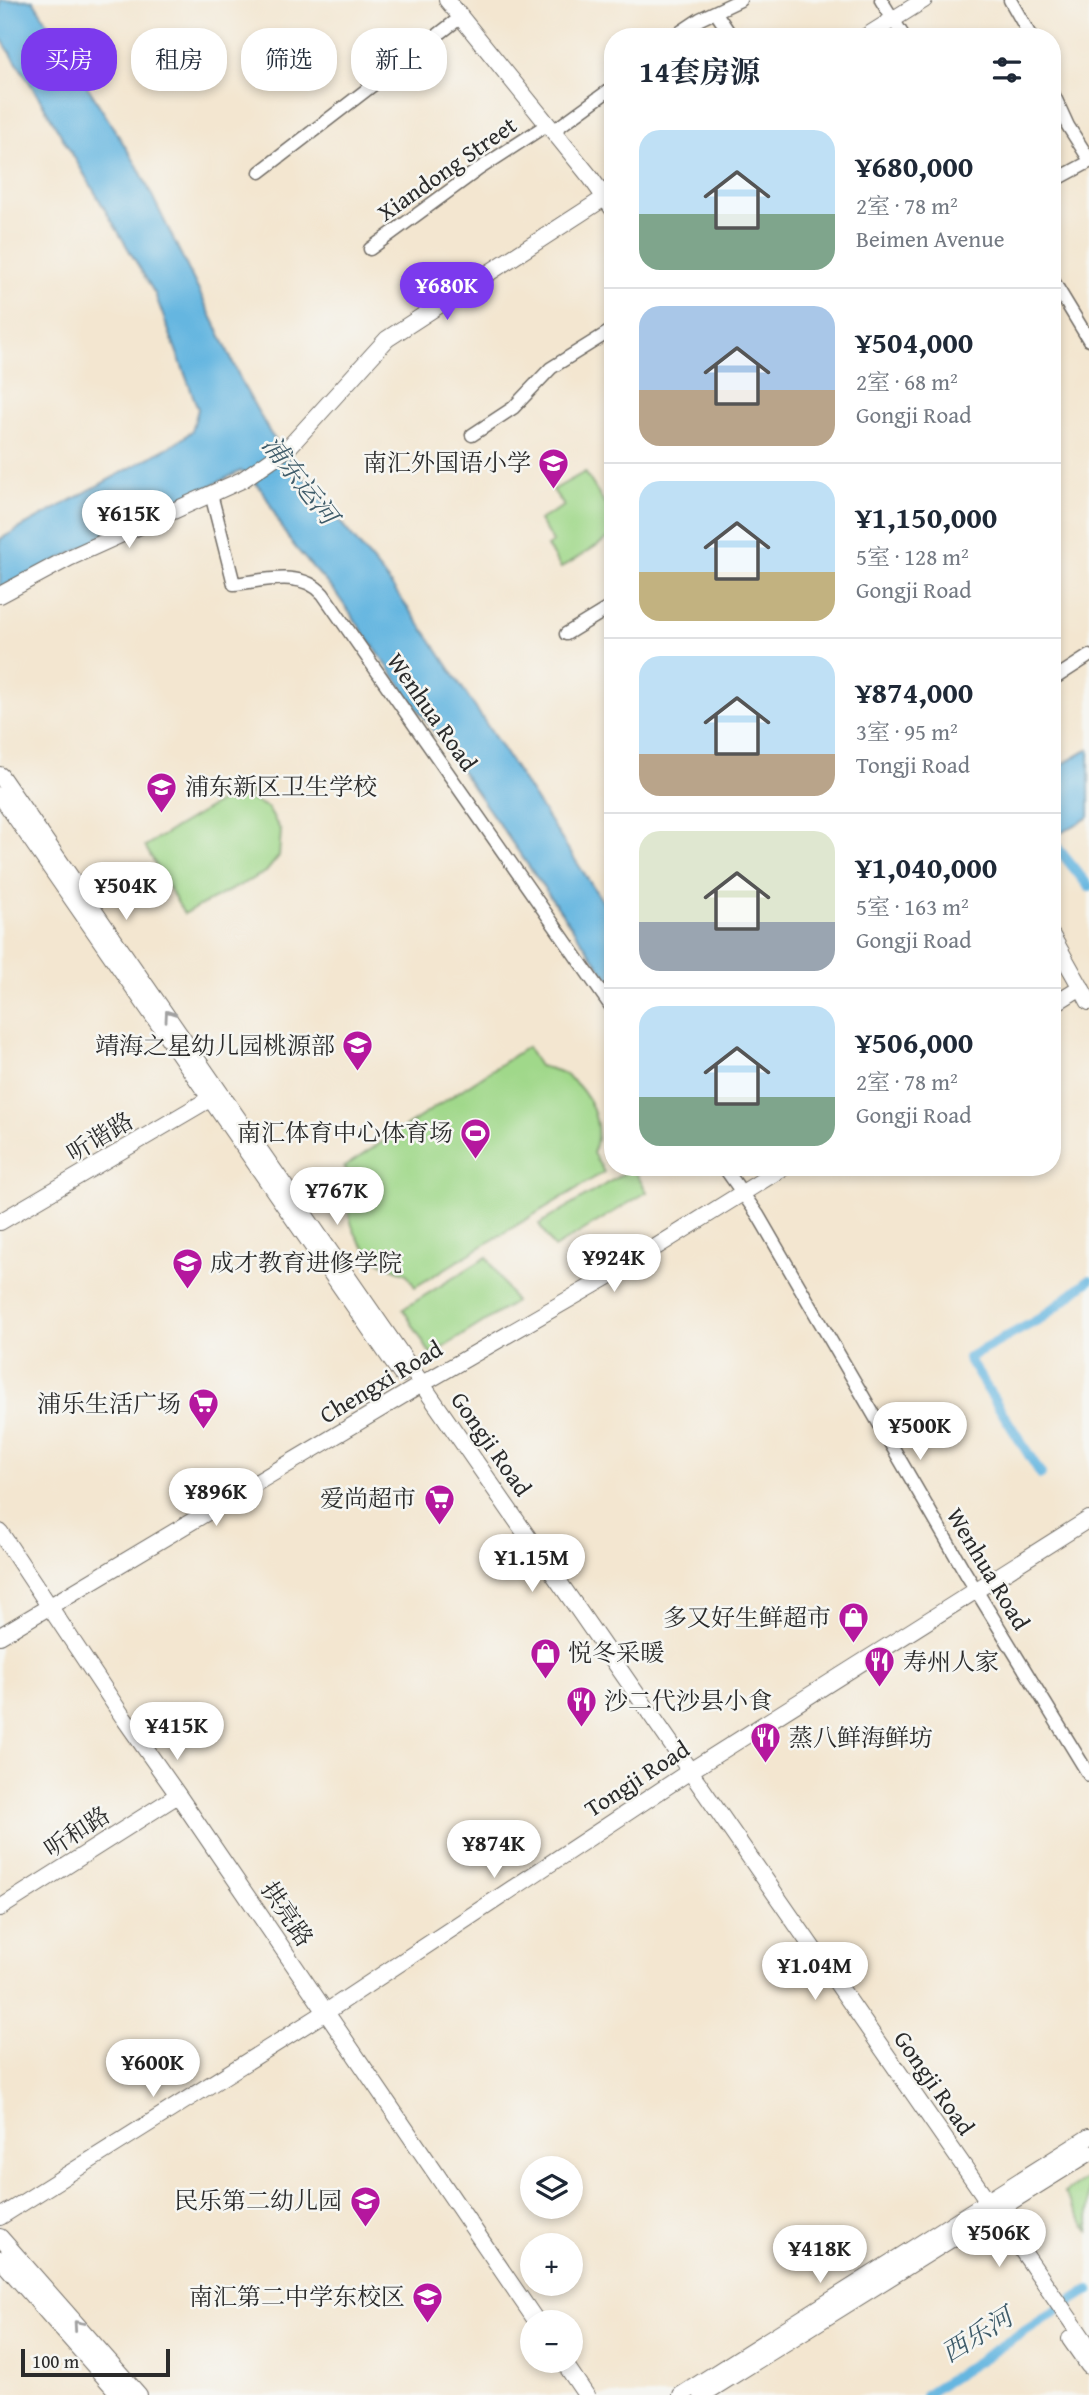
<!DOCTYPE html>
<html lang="zh">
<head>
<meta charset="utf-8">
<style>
  :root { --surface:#fff; --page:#f2f2f3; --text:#1f2937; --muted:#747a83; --line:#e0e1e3; --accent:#7c3aed }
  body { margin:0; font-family:"Gentium Book Plus","Noto Serif SC",serif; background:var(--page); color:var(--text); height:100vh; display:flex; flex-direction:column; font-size:26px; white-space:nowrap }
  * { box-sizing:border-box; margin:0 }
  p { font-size:23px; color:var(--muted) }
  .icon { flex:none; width:38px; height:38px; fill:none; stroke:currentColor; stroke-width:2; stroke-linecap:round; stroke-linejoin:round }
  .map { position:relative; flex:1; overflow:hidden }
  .side { position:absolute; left:604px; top:28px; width:457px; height:1148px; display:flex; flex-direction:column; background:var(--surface); border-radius:28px; box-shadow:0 4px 10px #0003 }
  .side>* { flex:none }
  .top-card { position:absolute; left:21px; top:28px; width:478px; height:63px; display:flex; gap:14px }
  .controls { position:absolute; left:520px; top:2156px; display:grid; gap:14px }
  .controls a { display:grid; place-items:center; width:63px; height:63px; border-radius:50%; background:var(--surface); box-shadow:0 4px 10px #0003; font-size:35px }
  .scale { position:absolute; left:21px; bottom:18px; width:149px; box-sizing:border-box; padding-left:7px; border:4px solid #2b2b2b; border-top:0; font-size:19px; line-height:24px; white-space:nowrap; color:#2b2b2b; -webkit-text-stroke:5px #f6f6f2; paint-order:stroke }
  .price { position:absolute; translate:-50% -60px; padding:0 16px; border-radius:24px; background:#fff; color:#222; font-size:23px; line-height:46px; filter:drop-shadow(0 2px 4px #0008) }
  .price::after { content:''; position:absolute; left:50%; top:42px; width:21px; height:16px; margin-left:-10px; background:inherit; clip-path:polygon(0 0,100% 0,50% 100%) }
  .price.selected { background:var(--accent); color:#fff }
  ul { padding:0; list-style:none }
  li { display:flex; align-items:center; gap:21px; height:175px; padding:0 35px }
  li+li { border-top:2px solid var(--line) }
  li span { display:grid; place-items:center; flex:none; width:196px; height:140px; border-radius:21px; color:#555 }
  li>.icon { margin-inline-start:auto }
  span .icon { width:84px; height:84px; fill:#fffc; stroke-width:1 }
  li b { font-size:30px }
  h2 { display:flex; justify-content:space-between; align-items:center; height:84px; padding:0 35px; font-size:30px }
  .tag { padding:0 24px; border-radius:28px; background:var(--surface); box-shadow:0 4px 10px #0003; font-size:24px; line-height:63px }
  .tag.selected { background:var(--accent); color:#fff }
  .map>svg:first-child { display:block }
  .green { fill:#a0d88a; stroke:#66825a; stroke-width:2 }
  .water { fill:#65b6e0; stroke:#487086; stroke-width:2 }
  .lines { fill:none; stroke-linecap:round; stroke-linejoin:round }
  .canal { stroke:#65b6e0; stroke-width:10 }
  .street-casing { stroke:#716c65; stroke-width:15 }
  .secondary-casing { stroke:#716c65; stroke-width:18 }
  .street { stroke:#fff; stroke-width:12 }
  .secondary { stroke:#fff; stroke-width:16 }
  .oneway { stroke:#a0a0a0 }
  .labels { text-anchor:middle; stroke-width:5; stroke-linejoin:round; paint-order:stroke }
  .street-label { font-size:24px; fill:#2b2b2b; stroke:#f6f6f2 }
  .poi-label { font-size:24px; fill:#2b2b2b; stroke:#f6f6f2; text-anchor:end }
  .water-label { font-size:26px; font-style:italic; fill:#3f5c6a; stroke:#f6f6f2 }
</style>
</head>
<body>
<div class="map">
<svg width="1089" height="2395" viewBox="0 0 1089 2395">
  <rect width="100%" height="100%" fill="#f6f6f2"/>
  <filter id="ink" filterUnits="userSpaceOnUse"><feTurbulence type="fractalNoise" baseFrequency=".0143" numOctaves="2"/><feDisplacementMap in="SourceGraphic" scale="14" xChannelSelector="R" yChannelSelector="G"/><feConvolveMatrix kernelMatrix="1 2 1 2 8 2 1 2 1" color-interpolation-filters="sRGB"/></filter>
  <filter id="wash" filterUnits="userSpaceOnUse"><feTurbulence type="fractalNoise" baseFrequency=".00686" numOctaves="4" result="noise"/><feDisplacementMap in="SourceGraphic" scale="28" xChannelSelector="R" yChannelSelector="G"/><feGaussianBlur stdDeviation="1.57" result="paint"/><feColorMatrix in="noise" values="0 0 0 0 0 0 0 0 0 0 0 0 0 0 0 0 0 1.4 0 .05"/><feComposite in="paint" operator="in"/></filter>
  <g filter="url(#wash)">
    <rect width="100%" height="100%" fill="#f3e6d0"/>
    <path class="green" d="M585,472l27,43v21l-51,32 -14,-22 6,-4 -14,-22 25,-14 -11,-16z
      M248,785l4,8 -7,4 22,10 14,24 -2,25 -13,16 -82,42 -39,-68z
      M527,1047l12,19c7,2 15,3 21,6 28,14 46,53 33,81l11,19 -189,115 -9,-14c-39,-9 -70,-51 -52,-90l-10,-16z
      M633,1168l14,24 -93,56 -15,-24z
      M487,1257l28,45 -84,53 -28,-46z
      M1089,2177v54l-25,-38z"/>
    <path class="water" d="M0,0h33l105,167 82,167 23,51 27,48 26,35 87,106 46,63 183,279v68l-277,-392c-14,-16 -30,-32 -44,-50 -20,-26 -19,-51 -50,-71l-241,117v-49l178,-97 14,-11 6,-22 -43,-115 -123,-208 -32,-49z
      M1089,749v68l-37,21v-68z"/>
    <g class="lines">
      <path class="canal" d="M1052,841l37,46
        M1041,1474l-73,-116 75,-41 46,-37
        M925,2395l164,-105"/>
    </g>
  </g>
  <g filter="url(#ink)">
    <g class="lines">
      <defs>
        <path id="street" d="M881,0l23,37
          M1010,0l21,37
          M716,13l16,24
          M673,37l27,-18 40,-19
          M1052,91l16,35 21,33
          M553,131l59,-43
          M260,172l201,-155
          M1052,182l37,-20
          M370,249l109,-80 69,-45
          M1052,279l37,61
          M472,435l41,-27 38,-40 61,-38
          M211,494l23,90c29,-3 67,-15 89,10l289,414
          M566,634l46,-28
          M1052,680l37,-24
          M724,1167l34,48 207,357 124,203"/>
        <path id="secondary" d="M447,0l144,178 21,30
          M865,37l59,-37
          M0,595l69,-37 173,-78 46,-32 99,-109 225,-146
          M0,775c365,522 725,1048 1089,1572
          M0,795l401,579
          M1052,936l37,66
          M1052,1005l29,-18
          M0,1222l218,-128
          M0,1532l123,185 55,78 359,527
          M0,1636l422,-252 189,-109 173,-108
          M0,1908l178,-113
          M0,2217l326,-205 364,-241 399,-252
          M0,2237l139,158
          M0,2259l120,136
          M1070,2339l19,27
          M563,2361l23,34
          M681,2395l408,-258
          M702,2395l387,-242"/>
      </defs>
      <use href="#street" class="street-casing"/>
      <use href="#secondary" class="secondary-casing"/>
      <use href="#street" class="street"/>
      <use href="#secondary" class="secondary"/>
    </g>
    <defs><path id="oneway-chevron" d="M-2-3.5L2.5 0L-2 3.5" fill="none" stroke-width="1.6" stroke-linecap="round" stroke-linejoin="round" transform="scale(1.75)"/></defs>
    <g class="oneway">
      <use href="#oneway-chevron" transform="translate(169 1015) rotate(-125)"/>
      <use href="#oneway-chevron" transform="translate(78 2325) rotate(-131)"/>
    </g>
  </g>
  <defs>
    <symbol id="school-pin" viewBox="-11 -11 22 30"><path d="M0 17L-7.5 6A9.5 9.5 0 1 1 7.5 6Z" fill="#b5179e" stroke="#f6f6f2"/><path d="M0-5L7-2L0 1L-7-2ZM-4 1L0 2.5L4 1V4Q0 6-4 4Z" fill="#fff"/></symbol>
    <symbol id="university-pin" viewBox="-11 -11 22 30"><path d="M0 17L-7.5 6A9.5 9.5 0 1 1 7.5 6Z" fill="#b5179e" stroke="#f6f6f2"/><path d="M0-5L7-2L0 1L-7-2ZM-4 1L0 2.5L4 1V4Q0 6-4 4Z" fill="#fff"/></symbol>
    <symbol id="stadium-pin" viewBox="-11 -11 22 30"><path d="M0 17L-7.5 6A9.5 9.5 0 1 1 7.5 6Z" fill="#b5179e" stroke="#f6f6f2"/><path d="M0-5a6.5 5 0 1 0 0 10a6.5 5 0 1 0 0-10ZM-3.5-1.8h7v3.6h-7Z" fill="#fff"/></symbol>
    <symbol id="supermarket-pin" viewBox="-11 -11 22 30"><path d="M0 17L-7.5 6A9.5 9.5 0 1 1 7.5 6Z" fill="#b5179e" stroke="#f6f6f2"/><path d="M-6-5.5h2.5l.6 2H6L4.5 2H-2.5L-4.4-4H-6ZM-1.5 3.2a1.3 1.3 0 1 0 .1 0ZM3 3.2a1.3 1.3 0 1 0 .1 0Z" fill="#fff"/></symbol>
    <symbol id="shop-pin" viewBox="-11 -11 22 30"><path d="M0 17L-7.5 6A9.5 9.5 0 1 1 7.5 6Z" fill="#b5179e" stroke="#f6f6f2"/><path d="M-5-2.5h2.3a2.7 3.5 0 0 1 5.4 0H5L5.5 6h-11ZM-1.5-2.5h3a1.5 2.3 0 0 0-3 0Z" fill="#fff"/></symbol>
    <symbol id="restaurant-pin" viewBox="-11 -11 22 30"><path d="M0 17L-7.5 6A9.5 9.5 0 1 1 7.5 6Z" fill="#b5179e" stroke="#f6f6f2"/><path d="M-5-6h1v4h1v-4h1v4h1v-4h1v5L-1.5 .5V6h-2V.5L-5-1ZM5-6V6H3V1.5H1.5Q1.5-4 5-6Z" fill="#fff"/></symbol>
  </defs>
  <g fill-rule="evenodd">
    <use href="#school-pin" x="536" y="446" width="35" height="47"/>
    <use href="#university-pin" x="144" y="770" width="35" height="47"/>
    <use href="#school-pin" x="340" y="1028" width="35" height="47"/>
    <use href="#stadium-pin" x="458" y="1116" width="35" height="47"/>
    <use href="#school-pin" x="170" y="1246" width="35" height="47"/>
    <use href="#supermarket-pin" x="186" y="1386" width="35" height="47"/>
    <use href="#supermarket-pin" x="422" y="1482" width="35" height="47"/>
    <use href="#shop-pin" x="836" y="1600" width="35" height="47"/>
    <use href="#shop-pin" x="528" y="1636" width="35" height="47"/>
    <use href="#restaurant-pin" x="862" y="1644" width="35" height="47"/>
    <use href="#restaurant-pin" x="564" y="1684" width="35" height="47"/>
    <use href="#restaurant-pin" x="748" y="1720" width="35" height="47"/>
    <use href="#school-pin" x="348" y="2184" width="35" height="47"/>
    <use href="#school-pin" x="410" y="2280" width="35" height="47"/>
  </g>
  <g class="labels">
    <g class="street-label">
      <text transform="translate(447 169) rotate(-35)" y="8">Xiandong Street</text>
      <text transform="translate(432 712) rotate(55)" y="8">Wenhua Road</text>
      <text transform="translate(100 1137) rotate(-31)" y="8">听谐路</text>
      <text transform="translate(381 1382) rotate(-31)" y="8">Chengxi Road</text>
      <text transform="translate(491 1444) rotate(55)" y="8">Gongji Road</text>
      <text transform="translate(988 1569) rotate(59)" y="8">Wenhua Road</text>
      <text transform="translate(637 1779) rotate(-33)" y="8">Tongji Road</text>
      <text transform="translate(77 1832) rotate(-33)" y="8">听和路</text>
      <text transform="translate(287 1914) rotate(56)" y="8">拱亮路</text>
      <text transform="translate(934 2083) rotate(55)" y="8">Gongji Road</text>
    </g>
    <g class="poi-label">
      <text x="531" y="471">南汇外国语小学</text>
      <text x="185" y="795" text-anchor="start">浦东新区卫生学校</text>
      <text x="335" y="1054">靖海之星幼儿园桃源部</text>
      <text x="453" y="1141">南汇体育中心体育场</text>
      <text x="210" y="1271" text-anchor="start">成才教育进修学院</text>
      <text x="181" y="1412">浦乐生活广场</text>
      <text x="416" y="1507">爱尚超市</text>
      <text x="831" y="1626">多又好生鲜超市</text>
      <text x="568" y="1661" text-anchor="start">悦冬采暖</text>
      <text x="903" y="1670" text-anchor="start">寿州人家</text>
      <text x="604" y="1709" text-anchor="start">沙二代沙县小食</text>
      <text x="789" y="1746" text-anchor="start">蒸八鲜海鲜坊</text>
      <text x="342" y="2209">民乐第二幼儿园</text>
      <text x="405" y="2305">南汇第二中学东校区</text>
    </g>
    <g class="water-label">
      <text transform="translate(300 480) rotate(52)" y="9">浦东运河</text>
      <text transform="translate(977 2335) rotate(-32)" y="9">西乐河</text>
    </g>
  </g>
</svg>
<div class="controls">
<a><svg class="icon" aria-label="layers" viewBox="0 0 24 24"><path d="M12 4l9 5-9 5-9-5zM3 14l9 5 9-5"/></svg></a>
<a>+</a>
<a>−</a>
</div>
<div class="scale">100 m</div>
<b class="price selected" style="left:447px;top:322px">¥680K</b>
<b class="price" style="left:129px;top:550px">¥615K</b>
<b class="price" style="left:126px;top:922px">¥504K</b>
<b class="price" style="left:337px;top:1227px">¥767K</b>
<b class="price" style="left:614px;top:1294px">¥924K</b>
<b class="price" style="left:920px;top:1462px">¥500K</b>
<b class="price" style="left:216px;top:1528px">¥896K</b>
<b class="price" style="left:532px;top:1594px">¥1.15M</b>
<b class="price" style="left:177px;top:1762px">¥415K</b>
<b class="price" style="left:494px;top:1880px">¥874K</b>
<b class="price" style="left:815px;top:2002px">¥1.04M</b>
<b class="price" style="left:153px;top:2099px">¥600K</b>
<b class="price" style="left:999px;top:2269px">¥506K</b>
<b class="price" style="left:820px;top:2285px">¥418K</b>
<div class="top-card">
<a class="tag selected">买房</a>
<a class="tag">租房</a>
<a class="tag">筛选</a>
<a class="tag">新上</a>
</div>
<section class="side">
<h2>14套房源<svg class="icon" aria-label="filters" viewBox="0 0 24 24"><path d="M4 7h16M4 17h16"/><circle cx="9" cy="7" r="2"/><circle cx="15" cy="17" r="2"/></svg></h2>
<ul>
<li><span style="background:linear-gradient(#bfe0f5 60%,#7fa58c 0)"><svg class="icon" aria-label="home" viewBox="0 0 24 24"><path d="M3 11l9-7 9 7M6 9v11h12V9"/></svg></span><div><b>¥680,000</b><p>2室 · 78 m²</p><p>Beimen Avenue</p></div></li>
<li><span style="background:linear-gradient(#a9c7e8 60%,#b9a48a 0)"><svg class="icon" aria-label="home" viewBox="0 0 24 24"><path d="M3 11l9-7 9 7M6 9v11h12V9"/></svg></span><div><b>¥504,000</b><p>2室 · 68 m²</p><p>Gongji Road</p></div></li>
<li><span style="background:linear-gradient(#bfe0f5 65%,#c2b280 0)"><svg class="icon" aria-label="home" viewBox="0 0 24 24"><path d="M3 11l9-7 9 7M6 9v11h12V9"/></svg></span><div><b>¥1,150,000</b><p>5室 · 128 m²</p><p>Gongji Road</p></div></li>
<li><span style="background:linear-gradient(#bfe0f5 70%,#b9a48a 0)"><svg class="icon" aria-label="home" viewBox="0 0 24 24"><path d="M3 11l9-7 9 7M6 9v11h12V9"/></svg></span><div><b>¥874,000</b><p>3室 · 95 m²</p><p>Tongji Road</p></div></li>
<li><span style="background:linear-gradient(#dfe7d0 65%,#9aa5b1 0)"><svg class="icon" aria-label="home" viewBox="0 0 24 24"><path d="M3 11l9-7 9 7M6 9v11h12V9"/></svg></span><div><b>¥1,040,000</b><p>5室 · 163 m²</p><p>Gongji Road</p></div></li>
<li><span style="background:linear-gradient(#bfe0f5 65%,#7fa58c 0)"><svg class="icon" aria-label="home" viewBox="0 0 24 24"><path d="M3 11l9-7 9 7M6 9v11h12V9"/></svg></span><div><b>¥506,000</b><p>2室 · 78 m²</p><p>Gongji Road</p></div></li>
</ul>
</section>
</div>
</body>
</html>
